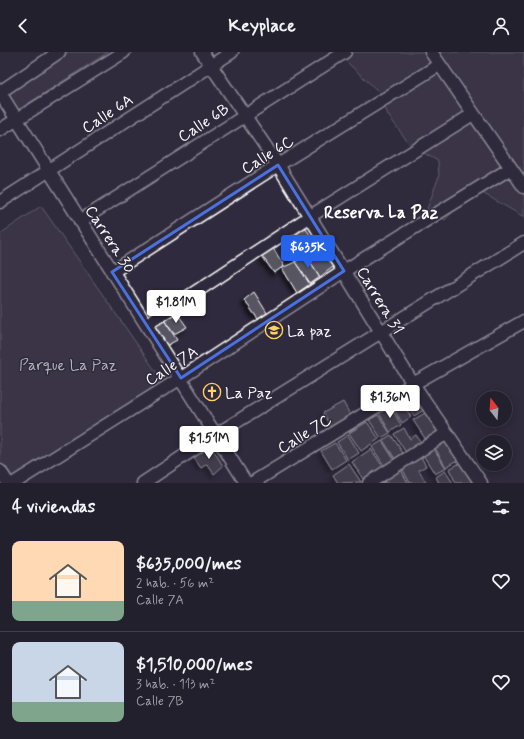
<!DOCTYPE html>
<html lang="es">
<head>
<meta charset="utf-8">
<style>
  :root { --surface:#23202e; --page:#2b2836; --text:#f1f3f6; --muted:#a3a3aa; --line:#403e4a; --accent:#2563eb }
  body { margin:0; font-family:Mynerve,sans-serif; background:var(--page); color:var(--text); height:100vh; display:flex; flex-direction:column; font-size:15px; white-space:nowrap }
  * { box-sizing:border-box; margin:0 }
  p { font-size:13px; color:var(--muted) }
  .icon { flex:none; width:22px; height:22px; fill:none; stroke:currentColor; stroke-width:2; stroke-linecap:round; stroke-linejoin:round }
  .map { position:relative; height:431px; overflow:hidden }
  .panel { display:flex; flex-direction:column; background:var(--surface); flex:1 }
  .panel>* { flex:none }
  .needle { width:26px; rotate:343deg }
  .buttons { position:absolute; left:476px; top:339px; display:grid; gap:8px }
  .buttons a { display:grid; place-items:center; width:36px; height:36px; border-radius:50%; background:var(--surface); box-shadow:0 2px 10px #0003,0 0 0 1px var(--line); font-size:20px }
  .price { position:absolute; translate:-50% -34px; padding:0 9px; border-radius:4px; background:#fff; color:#222; font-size:13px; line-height:26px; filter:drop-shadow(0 1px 2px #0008) }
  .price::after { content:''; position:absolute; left:50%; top:24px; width:12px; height:9px; margin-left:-6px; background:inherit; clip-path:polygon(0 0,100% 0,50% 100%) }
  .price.on { background:var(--accent); color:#fff }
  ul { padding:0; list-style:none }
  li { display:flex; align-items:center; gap:12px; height:100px; padding:0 12px }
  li+li { border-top:1px solid var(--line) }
  li span { display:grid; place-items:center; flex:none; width:112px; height:80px; border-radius:8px; color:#555 }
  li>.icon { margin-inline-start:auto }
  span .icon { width:48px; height:48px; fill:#fffc; stroke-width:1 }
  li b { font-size:17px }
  h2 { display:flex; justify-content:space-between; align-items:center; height:48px; padding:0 12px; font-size:17px }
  header { display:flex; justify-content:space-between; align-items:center; height:52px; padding:0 12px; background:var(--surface); font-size:18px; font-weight:700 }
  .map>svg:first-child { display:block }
  .green { fill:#464152; stroke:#a2a0a8 }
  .building { fill:#595564; stroke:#fff; filter:url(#shadow) }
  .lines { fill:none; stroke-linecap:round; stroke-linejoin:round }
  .street-casing { stroke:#fff; stroke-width:15 }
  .street { stroke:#2f2a3d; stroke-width:12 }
  .marked { fill:none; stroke:#4a71e0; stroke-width:3; stroke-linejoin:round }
  .labels { text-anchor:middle; stroke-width:3; stroke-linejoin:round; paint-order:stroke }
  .street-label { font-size:16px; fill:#fff; stroke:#2f2a3d }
  .poi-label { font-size:16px; fill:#fff; stroke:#2f2a3d; text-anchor:start }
  .park-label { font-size:16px; fill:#b5b3ba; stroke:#2f2a3d }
  .neighbourhood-label { font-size:17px; font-weight:bold; fill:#fff; stroke:#2f2a3d }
</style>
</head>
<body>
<header><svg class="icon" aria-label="back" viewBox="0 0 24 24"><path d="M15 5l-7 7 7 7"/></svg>Keyplace<svg class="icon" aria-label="person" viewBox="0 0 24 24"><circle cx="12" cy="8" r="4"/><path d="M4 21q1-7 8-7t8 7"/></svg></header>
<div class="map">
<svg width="524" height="431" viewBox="0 0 524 431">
  <defs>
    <filter id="shadow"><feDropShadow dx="-3.5" dy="3.5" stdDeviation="2" flood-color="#0009"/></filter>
  </defs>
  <rect width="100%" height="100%" fill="#2f2a3d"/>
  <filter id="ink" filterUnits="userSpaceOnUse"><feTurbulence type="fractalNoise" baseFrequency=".025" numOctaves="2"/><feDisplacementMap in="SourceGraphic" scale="8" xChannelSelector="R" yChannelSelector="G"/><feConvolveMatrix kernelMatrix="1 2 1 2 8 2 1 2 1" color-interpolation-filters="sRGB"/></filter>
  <g filter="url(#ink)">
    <path class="green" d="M68,0h40l-90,58 -12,-19z
      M336,0h188v165l-45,-26 -16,10 -18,19 -18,-11 12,-33 -1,-15 -27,-15 -23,-31 -9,-23z
      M41,154l125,180 -156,93 -10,-15v-230z"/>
    <path class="building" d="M305,175l12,19 -9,6 -12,-17z
      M293,184l13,19 -11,7 -11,-20z
      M273,196l11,18 -10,7 -12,-17z
      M318,198l15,17 -13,10 -14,-22z
      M306,203l14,22 -10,7 -15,-22z
      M295,210l15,22 -13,9 -15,-25z
      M254,240l13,21 -9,6 -14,-19z
      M177,261l10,14 -13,7 -10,-14z
      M164,268l13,20 -11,6 -11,-20z
      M413,339l12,18 -11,7 -12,-18z
      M401,348l10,17 -9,6 -10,-17z
      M343,350l9,16 -20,12 -9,-17z
      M390,354l11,19 -11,7 -11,-19z
      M427,360l12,20 -13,8 -13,-20z
      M378,363l12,18 -9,5 -12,-18z
      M367,370l12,17 -18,12 -12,-18z
      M404,376l6,11 6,-4 6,9 -15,10 -13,-20z
      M348,383l11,18 -11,7 -11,-18z
      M391,383l14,21 -8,6 -14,-22z
      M382,389l13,20 -10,6 -13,-20z
      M447,389l11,19 -12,7 -11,-19z
      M335,391l11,17 -14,9 -11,-18z
      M211,394l12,20 -9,8 -7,-10 -6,4 -8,-11z
      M371,397l12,18 -20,12 -11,-17z
      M434,397l12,19 -11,6 -12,-19z
      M421,405l5,9 -7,4 7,13h-16l-8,-15z
      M462,410l10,20 -3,1h-13l-7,-14z
      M349,412l12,18 -23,1 -5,-8z
      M401,418l7,13h-29z
      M445,419l8,12h-14l-3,-6z"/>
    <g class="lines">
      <defs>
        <path id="street" d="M202,0l76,113 135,219 68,99
          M431,0l93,135
          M0,40l59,-40
          M0,41l246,390
          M0,78l124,-78
          M0,150l232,-150
          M80,169l265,-169
          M112,220l166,-107 161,-100
          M147,272l162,-107 164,-103
          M0,419l8,12
          M14,431l167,-105 163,-107 167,-103
          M143,431l74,-49 307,-191
          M252,431l161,-99 111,-63
          M369,431l78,-50"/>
      </defs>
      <use href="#street" class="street-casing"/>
      <use href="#street" class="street"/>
    </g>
  </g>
  <path d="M0 0H524V431H0ZM278,113l66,106 -163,107 -69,-106z" fill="#2f2a3d" fill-opacity=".55" fill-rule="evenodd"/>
  <path class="marked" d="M278,113l66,106 -163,107 -69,-106z"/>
  <defs>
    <symbol id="school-ring" viewBox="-11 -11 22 22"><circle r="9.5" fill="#2f2a3d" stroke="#ffd166" stroke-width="1.5"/><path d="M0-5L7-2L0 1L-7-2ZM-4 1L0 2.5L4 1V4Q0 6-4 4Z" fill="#ffd166"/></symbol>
    <symbol id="church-ring" viewBox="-11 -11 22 22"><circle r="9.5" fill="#2f2a3d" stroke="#ffd166" stroke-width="1.5"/><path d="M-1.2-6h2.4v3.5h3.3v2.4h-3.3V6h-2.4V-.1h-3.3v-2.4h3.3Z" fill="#ffd166"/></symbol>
  </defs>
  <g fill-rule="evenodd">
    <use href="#school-ring" x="264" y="268" width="20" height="20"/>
    <use href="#church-ring" x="202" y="330" width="20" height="20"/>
  </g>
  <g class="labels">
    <g class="street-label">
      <text transform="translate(107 61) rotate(-33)" y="6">Calle 6A</text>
      <text transform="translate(203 70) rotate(-33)" y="6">Calle 6B</text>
      <text transform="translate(267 102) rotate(-32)" y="6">Calle 6C</text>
      <text transform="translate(111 187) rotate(57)" y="6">Carrera 30</text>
      <text transform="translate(381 248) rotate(59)" y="6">Carrera 31</text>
      <text transform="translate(171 313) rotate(-33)" y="6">Calle 7A</text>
      <text transform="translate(304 381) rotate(-32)" y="6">Calle 7C</text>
    </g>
    <g class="poi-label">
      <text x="287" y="284">La paz</text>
      <text x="225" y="346">La Paz</text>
    </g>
    <g class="park-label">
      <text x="68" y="318">Parque La Paz</text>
    </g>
    <g class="neighbourhood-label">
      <text x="381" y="166">Reserva La Paz</text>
    </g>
  </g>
</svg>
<div class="buttons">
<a><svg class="needle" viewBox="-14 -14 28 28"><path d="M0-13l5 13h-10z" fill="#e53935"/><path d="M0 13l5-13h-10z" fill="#a3a3aa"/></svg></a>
<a><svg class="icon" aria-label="layers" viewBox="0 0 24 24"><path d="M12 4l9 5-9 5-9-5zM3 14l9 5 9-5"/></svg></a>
</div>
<b class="price on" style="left:308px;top:217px">$635K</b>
<b class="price" style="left:176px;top:272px">$1.81M</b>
<b class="price" style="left:390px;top:367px">$1.36M</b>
<b class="price" style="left:209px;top:408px">$1.51M</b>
</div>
<section class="panel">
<h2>4 viviendas<svg class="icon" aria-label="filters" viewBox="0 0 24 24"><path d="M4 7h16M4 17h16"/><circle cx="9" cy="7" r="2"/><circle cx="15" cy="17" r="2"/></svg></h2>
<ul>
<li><span style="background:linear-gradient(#ffd9b3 75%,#7fa58c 0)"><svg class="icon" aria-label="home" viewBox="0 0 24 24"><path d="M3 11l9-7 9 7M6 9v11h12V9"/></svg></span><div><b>$635,000/mes</b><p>2 hab. · 56 m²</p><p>Calle 7A</p></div><svg class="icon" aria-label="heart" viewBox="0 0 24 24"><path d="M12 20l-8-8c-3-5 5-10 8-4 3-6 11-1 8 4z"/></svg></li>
<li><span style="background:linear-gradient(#c9d6e8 75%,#7fa58c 0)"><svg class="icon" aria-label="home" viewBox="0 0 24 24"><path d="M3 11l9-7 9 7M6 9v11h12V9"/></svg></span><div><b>$1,510,000/mes</b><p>3 hab. · 113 m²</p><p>Calle 7B</p></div><svg class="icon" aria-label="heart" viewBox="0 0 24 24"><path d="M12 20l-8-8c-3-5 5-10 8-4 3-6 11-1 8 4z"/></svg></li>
</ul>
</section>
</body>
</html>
